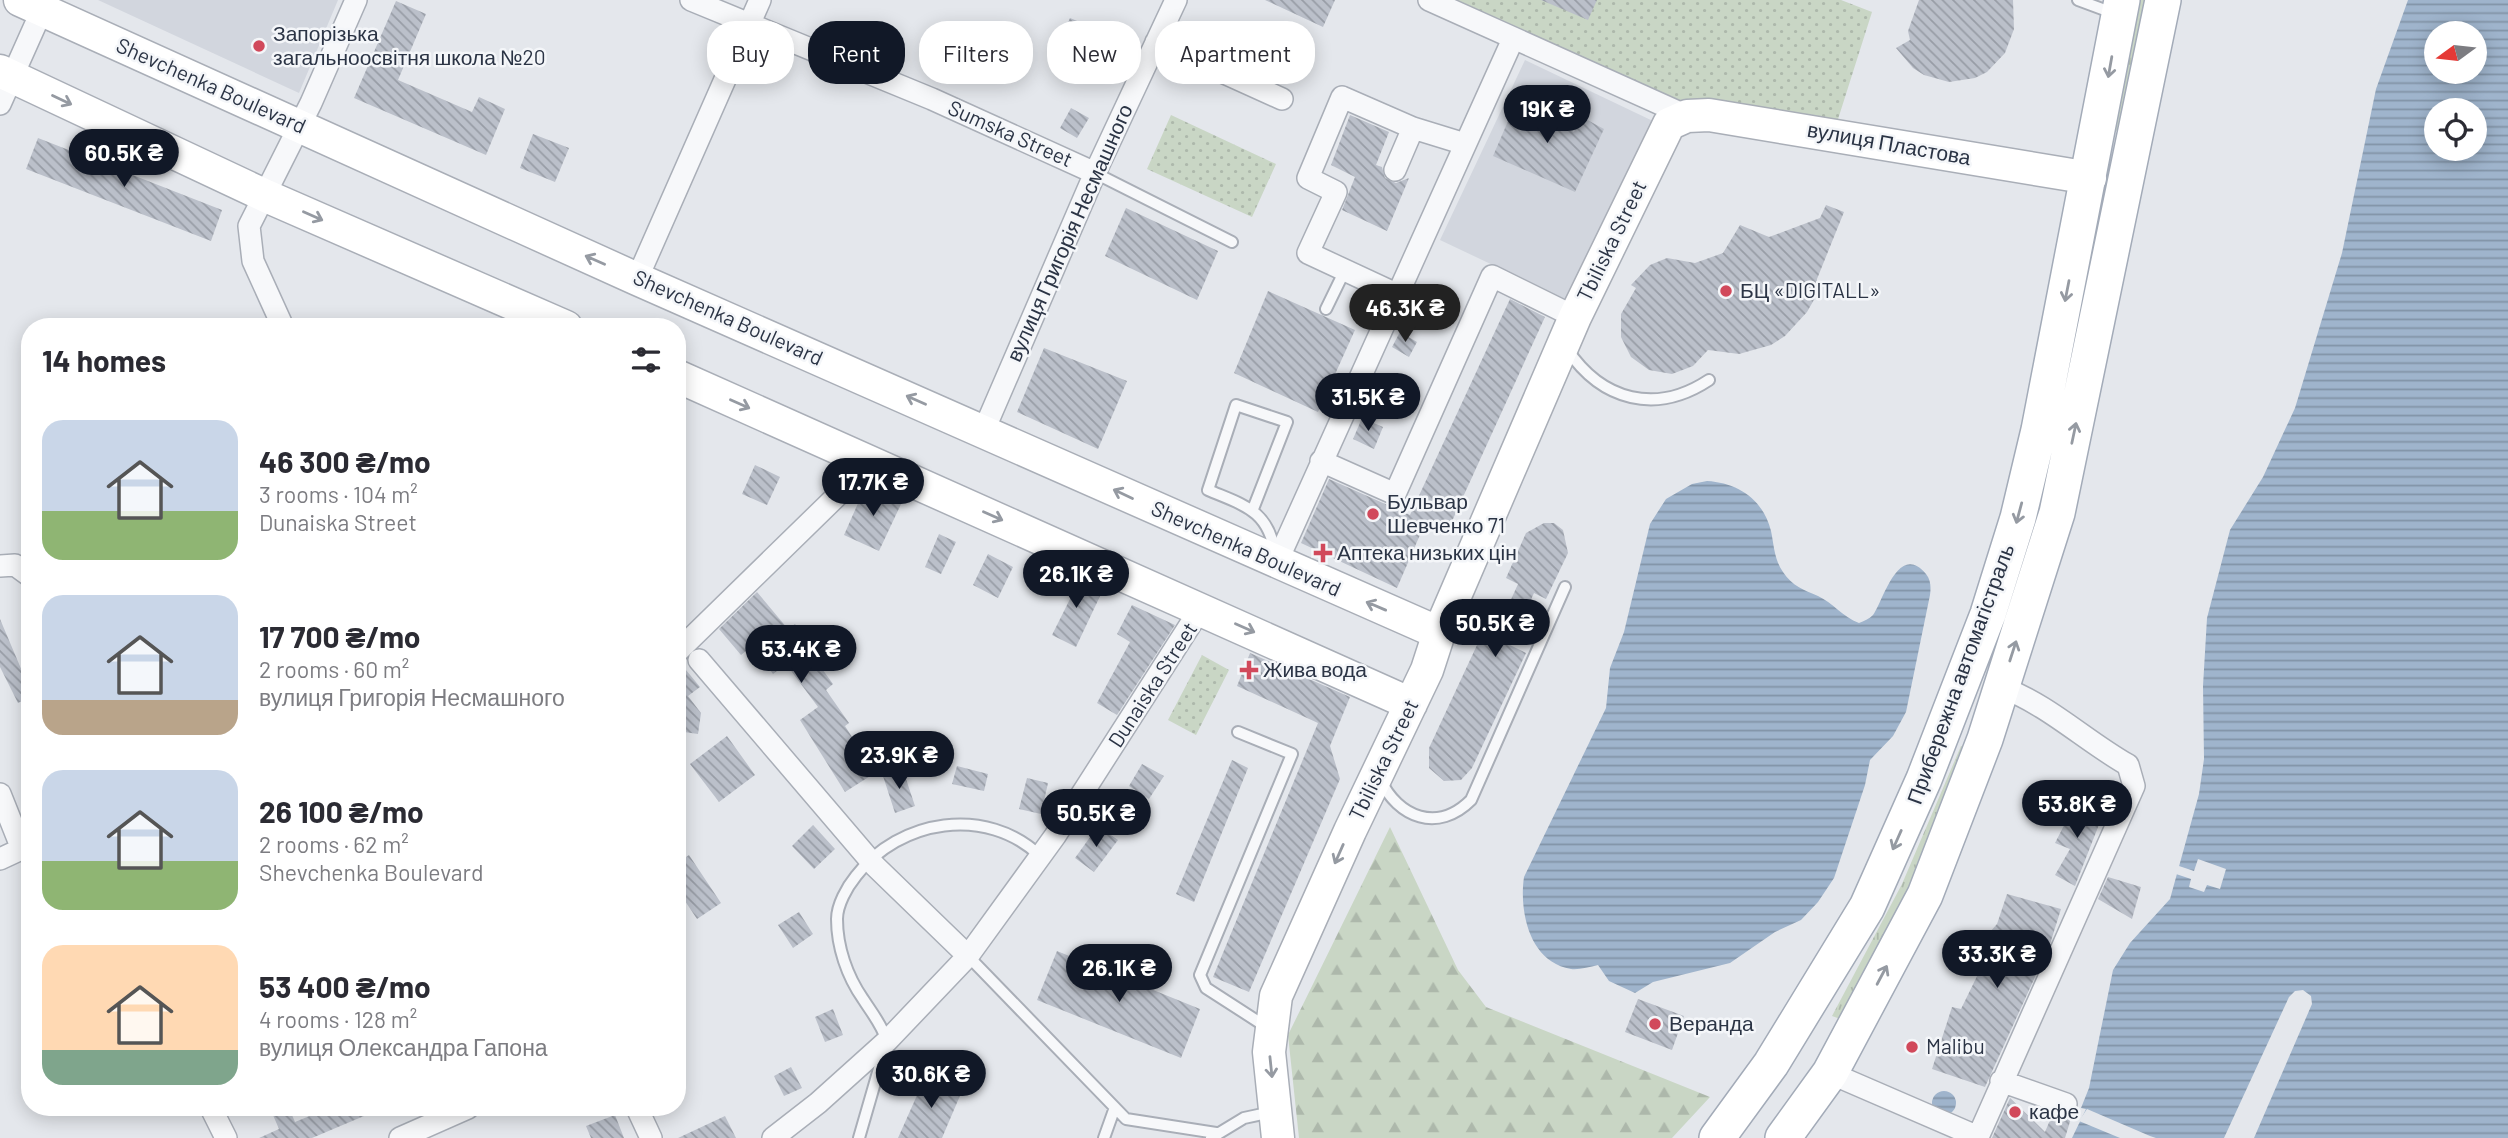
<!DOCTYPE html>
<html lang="en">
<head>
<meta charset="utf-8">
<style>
  :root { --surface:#fff; --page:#f2f2f3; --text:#2b2b33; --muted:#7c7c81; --accent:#111827 }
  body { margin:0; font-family:Barlow,sans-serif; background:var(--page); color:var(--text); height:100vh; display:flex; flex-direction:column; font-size:26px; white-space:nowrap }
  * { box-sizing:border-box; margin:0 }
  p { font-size:23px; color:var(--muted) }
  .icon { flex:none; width:38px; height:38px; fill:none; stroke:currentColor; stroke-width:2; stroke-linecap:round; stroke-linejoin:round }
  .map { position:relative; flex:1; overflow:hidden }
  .sheet { position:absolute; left:21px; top:318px; width:665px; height:798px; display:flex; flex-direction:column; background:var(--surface); border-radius:28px; box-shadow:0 4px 18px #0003 }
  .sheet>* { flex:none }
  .banner { position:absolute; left:707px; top:21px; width:665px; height:63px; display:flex; gap:14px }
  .needle { width:46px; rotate:255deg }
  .buttons { position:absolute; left:2424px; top:21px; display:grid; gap:14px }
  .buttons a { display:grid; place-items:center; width:63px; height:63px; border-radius:50%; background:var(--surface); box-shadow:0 4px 18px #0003; font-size:35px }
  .price { position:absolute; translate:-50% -60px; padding:0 16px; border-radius:24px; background:var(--accent); color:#fff; font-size:23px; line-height:46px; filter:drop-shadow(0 2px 4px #0008) }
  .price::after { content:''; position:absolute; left:50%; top:42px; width:21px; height:16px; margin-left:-10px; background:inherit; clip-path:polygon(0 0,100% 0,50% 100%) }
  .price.selected { background:#222; color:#fff }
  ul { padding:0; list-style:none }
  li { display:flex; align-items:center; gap:21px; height:175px; padding:0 21px }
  li span { display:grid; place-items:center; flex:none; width:196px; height:140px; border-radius:21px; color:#555 }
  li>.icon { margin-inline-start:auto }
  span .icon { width:84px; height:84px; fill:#fffc; stroke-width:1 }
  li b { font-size:30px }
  h2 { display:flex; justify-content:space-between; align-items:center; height:84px; padding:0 21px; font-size:30px }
  .pill { padding:0 24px; border-radius:28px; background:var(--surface); box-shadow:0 4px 18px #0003; font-size:24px; line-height:63px }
  .pill.selected { background:var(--accent); color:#fff }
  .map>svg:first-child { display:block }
  .built { fill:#d2d6de }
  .grass { fill:url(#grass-tufts) }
  .forest { fill:url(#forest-firs) }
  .park { fill:url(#park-dots) }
  .water { fill:url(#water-rules); fill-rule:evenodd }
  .pier { fill:#e4e7ec }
  .building { fill:url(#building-back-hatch) }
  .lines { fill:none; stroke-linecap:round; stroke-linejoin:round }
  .lane-casing { stroke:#a9aeb7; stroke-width:14 }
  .street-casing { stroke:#a9aeb7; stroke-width:24 }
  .secondary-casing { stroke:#a9aeb7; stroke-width:35 }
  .primary-casing { stroke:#a3abb8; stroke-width:38 }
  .lane { stroke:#f7f8fa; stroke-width:10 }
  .street { stroke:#f7f8fa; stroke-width:21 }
  .secondary { stroke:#fff; stroke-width:32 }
  .primary { stroke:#fff; stroke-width:35 }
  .oneway { stroke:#959aa2 }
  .poi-dot { fill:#d1495b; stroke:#f4f6f9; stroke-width:2.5 }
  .labels { text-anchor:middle; stroke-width:5; stroke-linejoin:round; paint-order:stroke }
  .poi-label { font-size:21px; fill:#2b3445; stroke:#f4f6f9; text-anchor:start }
  .street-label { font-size:21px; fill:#2b3445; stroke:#f4f6f9 }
</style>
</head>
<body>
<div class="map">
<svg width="2508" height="1138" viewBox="0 0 2508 1138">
  <defs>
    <pattern id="grass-tufts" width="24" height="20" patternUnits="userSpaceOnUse" patternTransform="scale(1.75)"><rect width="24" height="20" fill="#c9d6c5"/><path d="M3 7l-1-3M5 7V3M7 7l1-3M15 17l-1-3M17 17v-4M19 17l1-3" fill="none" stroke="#adb8ab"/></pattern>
    <pattern id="forest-firs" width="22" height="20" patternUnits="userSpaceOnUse" patternTransform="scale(1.75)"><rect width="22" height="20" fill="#c9d6c5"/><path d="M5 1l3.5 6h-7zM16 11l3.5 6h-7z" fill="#adb8ab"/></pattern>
    <pattern id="park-dots" width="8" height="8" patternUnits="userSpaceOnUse" patternTransform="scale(1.75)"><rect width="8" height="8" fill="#c9d6c5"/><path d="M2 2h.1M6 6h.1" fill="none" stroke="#adb8ab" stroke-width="1.8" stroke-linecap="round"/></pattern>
    <pattern id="water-rules" width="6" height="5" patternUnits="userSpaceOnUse" patternTransform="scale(1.75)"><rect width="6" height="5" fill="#9fb4cc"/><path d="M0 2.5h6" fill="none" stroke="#8293a7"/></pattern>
    <pattern id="building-back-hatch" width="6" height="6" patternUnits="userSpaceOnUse" patternTransform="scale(1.75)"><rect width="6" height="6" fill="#bbc0ca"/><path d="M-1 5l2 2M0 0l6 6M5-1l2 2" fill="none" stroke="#989da6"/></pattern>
  </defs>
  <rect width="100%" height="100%" fill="#e4e7ec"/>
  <path class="built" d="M98,0h240l-39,93z
    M1525,60l130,62 -84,180 -131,-62z"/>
  <path class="grass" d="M2139,0h15l-27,133 -14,-3z
    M1961,746l7,1 -57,144 -68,129 -11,-4 70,-132z"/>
  <path class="forest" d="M1390,827l68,143 28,37 224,90 -38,41h-373l-11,-103z"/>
  <path class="park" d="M1430,0h411l31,12 -39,123 -124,-20z
    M1171,115l105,49 -24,53 -105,-48z
    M1202,655l27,15 -33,65 -28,-15z"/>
  <path class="water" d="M2408,0h100v1138h-436l14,-29 -5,-1 8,-20 24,-118 17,-27 40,-44 29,-105 5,-35 -1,-73 4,-68 23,-88 33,-53 32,-69 47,-155 34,-164zM2436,33h38v39h-38zM2436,110h38v39h-38z
    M1707,481c31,2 56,18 64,50 3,14 3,28 12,41 9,14 21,18 35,24 15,7 25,21 41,27 5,-2 10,-4 14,-8 10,-13 25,-74 53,-41 5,6 5,14 4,21l-24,117 -13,24 -23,24 -5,25 -31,93 -16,24 -17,18 -26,12 -45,31 -77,19 -18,11 -26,-12 -11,-16c-9,2 -19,5 -27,4 -42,-7 -52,-58 -47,-92l82,-169 4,-40 14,-36 26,-108 16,-25 26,-15z
    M1932 1103a12 12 0 1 1 24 0a12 12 0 1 1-24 0Z"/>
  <path class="pier" d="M2198,859l28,10 -6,20 -13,-4 -3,7 -15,-5 2,-8 -18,-6 3,-8 18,6z
    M2303,990l8,6 1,8 -58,134h-30l65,-141 6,-6z
    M2087,1109l63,27 6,2h-36l-41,-17z"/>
  <path class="building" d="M1265,0h70l-12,27z
    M1541,0h56l-9,20z
    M1919,0h94l1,29 -9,24 -18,19 -12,6 -26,4 -25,-7 -11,-7 -17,-20 14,-8 -2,-9z
    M396,1l30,13 -28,66 74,32 7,-15 26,12 -19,46 -132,-57z
    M1070,18l43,18 -15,35 -43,-18z
    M1521,91l21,11 -4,13 36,17 6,-16 24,13 -29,63 -82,-36z
    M1071,108l18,10 -12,20 -17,-10z
    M1350,115l39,17 -13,33 6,2 3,11 11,5 13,-5 -22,53 -45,-21 13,-33 -24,-12z
    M533,134l36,14 -14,34 -35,-14z
    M38,138l184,72 -11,31 -185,-72z
    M1826,205l18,7 -27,67 -2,19 -8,14 -22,24 -14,9 -32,9 -31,-4 -15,16 -21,8 -23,-4 -18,-13 -10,-20v-23l15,-26 -5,-3 19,-20 17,-7 28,5 28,-10 17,-28 29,12 51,-19z
    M1126,208l92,43 -21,49 -92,-44z
    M1268,291l87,39 -37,82 -84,-39z
    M1510,299l35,18 -97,213 -22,-9 -29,67 -96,-45 28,-64 81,36z
    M1400,332l17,10 -8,15 -17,-10z
    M1044,348l83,33 -29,68 -81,-37z
    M1362,418l21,9 -9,22 -21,-10z
    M755,465l25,12 -13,28 -25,-11z
    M870,487l32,15 -23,49 -35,-16 19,-43z
    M1544,523h10l9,7 5,23 -22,46 -12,-6 -24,52 16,8 -54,115 -11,12 -17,1 -15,-13v-20l55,-118 11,5 23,-51 -12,-6 20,-45z
    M939,534l17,8 -15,32 -16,-7z
    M988,554l25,13 -15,31 -25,-13z
    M1066,574l36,18 -26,55 -24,-12 19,-38 -13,-6z
    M757,592l31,37 7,-5 16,20 -4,4 26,36 -7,6 23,33 -4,3 30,47 -30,19 -45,-72 18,-13 -32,-43 -13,10 -21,-28 -11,9 -22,-26z
    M1132,605l43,20 -58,90 -20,-12 33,-61 -13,-8z
    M0,619l22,52 8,-4v30l-12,6 -18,-36z
    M1250,653l100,44 -20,49 10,33 -91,213 -36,-15 105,-254 -81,-37z
    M681,664l19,23 -12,9 13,17 -3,21 -21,-3v-66z
    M727,736l28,39 -36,27 -29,-38z
    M1232,760l16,8 -54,134 -18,-8z
    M1142,764l22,12 -15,23 -20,-13z
    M957,766l31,8 -4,17 -32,-7z
    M903,770l12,36 -20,7 -12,-37z
    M1027,778l21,5 -7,31 -22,-5z
    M2081,792l19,30 -25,64 -20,-11 15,-26 -15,-6z
    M813,825l22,24 -21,20 -22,-23z
    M1098,826l20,14 -24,32 -19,-14z
    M689,855l32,48 -24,16 -20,-30v-26z
    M2108,877l33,10 -9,32 -34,-20z
    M2007,894l54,15 -11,35 -65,143 -53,-18 20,-62 9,2 19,-39 -4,-5 10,-8 -10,-9 21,-24z
    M799,912l14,22 -20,14 -15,-23z
    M1057,951l143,58 -19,49 -144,-58z
    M1638,999l46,17 -12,34 -47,-18z
    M833,1009l10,26 -18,7 -10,-25z
    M791,1067l11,21 -18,8 -10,-20z
    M926,1075l36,16 -20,47h-44z
    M2010,1098l35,34 8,-19 19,2 -7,23h-73z
    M270,1108h19l6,14 34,-14h54l-71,30h-53l20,-9z
    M615,1115l9,23h-33l-5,-12z
    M725,1116l11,22h-58z"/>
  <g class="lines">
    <defs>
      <path id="lane" d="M2078,0l35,13
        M1095,173l137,69
        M1326,309l19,-39
        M1567,349c35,52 89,66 142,31
        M1253,509l34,-87 -51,-17 -28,85c35,15 61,20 67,64
        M1238,732l54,22 -92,221 6,13 62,40
        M1380,779c18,39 58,54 91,21l94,-213
        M968,956l158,163 90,14
        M859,1138l28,-97c-5,-16 -15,-28 -24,-42 -16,-23 -26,-52 -26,-80 0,-14 10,-32 19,-43 43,-57 131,-71 184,-20
        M1104,1138l10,-28
        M1211,1138l33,-20 28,-6"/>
      <path id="street" d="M691,0l241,99 163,74
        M1429,0l258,116
        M1156,42l126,57
        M0,104l46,-103
        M1395,170l18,-42
        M637,279l123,-279
        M1396,294l-88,-41 28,-61 -28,-14 34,-81 71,31 52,16
        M283,327l-30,-66 -4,-35 62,-123 45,-103
        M984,430l111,-257 81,-173
        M1321,461l74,33 97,-218 83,41
        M1276,564l237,-525
        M0,566l15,-1 15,11
        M677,652l167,-163 35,-23
        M699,660l176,206 93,90
        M0,794l22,55
        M0,859l30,-14
        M1830,1073l148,64 156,-351 -6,-21c-44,-25 -79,-60 -127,-78
        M2001,1081l65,23
        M211,1108l15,30
        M637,1108l14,30
        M400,1138l68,-30
        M773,1138l45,-35 69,-62 81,-85 87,-120 146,-228"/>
      <path id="secondary" d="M20,0l617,279 802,354
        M0,71l266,125 300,131
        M677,376l734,328
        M1278,1138l-9,-86 7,-56 74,-165 77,-161 12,-37 136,-316 94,-193 18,-8 22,-1 381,63"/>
      <path id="primary" d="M1717,1138l54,-74 96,-157 57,-128 64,-165 30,-96 21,-88 83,-430
        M1783,1138l47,-65 95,-178 60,-156 72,-226 106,-513"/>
    </defs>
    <use href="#lane" class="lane-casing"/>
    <use href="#street" class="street-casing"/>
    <use href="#secondary" class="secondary-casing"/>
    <use href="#primary" class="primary-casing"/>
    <use href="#lane" class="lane"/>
    <use href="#street" class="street"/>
    <use href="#secondary" class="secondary"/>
    <use href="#primary" class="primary"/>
  </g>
  <defs><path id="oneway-shaft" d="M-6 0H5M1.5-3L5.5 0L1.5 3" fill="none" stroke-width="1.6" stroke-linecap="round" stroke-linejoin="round" transform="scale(1.75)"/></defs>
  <g class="oneway">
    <use href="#oneway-shaft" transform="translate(2110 67) rotate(100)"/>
    <use href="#oneway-shaft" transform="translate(62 100) rotate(25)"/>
    <use href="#oneway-shaft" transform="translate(313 216) rotate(24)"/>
    <use href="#oneway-shaft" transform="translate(595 260) rotate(-156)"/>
    <use href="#oneway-shaft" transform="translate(2067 291) rotate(101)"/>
    <use href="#oneway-shaft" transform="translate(916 400) rotate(-156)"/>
    <use href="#oneway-shaft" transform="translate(740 404) rotate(24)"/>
    <use href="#oneway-shaft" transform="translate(2074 433) rotate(-78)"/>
    <use href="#oneway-shaft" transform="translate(1123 494) rotate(-155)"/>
    <use href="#oneway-shaft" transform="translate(2019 513) rotate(105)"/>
    <use href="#oneway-shaft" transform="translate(993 516) rotate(24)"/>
    <use href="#oneway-shaft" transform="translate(1376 606) rotate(-157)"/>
    <use href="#oneway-shaft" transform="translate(1245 628) rotate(24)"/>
    <use href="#oneway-shaft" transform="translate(2013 651) rotate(-72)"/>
    <use href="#oneway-shaft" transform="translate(1897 840) rotate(114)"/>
    <use href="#oneway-shaft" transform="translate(1339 854) rotate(114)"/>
    <use href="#oneway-shaft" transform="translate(1882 975) rotate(-62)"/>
    <use href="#oneway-shaft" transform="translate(1271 1067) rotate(84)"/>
  </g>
  <g class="poi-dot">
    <circle cx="259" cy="46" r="7"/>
    <circle cx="1726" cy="291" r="7"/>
    <circle cx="1373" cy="514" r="7"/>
    <path d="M1319.5 542.5h7v7h7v7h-7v7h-7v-7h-7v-7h7z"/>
    <path d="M1245.5 659.5h7v7h7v7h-7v7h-7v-7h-7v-7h7z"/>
    <circle cx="1655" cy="1024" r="7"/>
    <circle cx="1912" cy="1047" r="7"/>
    <circle cx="2015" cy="1112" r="7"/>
  </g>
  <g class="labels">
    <g class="poi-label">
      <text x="273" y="41">Запорізька<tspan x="273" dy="24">загальноосвітня школа №20</tspan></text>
      <text x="1740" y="298">БЦ «DIGITALL»</text>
      <text x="1387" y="509">Бульвар<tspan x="1387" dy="24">Шевченко 71</tspan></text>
      <text x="1337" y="560">Аптека низьких цін</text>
      <text x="1263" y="677">Жива вода</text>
      <text x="1669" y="1031">Веранда</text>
      <text x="1926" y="1054">Malibu</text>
      <text x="2029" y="1119">кафе</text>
    </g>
    <g class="street-label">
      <text transform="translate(211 86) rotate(24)" y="7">Shevchenka Boulevard</text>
      <text transform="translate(1010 134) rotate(24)" y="7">Sumska Street</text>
      <text transform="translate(1889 144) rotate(10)" y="7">вулиця Пластова</text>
      <text transform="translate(1070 233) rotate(-66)" y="7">вулиця Григорія Несмашного</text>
      <text transform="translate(1612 241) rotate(-64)" y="7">Tbiliska Street</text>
      <text transform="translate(728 318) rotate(24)" y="7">Shevchenka Boulevard</text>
      <text transform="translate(1246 549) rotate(24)" y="7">Shevchenka Boulevard</text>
      <text transform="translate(1961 674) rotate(-70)" y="7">Прибережна автомагістраль</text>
      <text transform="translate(1153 685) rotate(-57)" y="7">Dunaiska Street</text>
      <text transform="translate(1384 760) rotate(-64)" y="7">Tbiliska Street</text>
    </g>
  </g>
</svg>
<div class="buttons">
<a><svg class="needle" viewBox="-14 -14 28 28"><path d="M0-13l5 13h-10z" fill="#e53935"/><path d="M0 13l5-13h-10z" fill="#7c7c81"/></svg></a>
<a><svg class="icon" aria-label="locate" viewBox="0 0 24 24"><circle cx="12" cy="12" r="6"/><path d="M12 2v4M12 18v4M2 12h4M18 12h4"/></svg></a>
</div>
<b class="price" style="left:1547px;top:145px">19K ₴</b>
<b class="price" style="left:124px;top:189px">60.5K ₴</b>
<b class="price selected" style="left:1405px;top:344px">46.3K ₴</b>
<b class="price" style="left:1368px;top:433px">31.5K ₴</b>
<b class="price" style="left:873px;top:518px">17.7K ₴</b>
<b class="price" style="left:1076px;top:610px">26.1K ₴</b>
<b class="price" style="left:1495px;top:659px">50.5K ₴</b>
<b class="price" style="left:801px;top:685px">53.4K ₴</b>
<b class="price" style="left:899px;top:791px">23.9K ₴</b>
<b class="price" style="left:2077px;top:840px">53.8K ₴</b>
<b class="price" style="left:1096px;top:849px">50.5K ₴</b>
<b class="price" style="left:1997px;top:990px">33.3K ₴</b>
<b class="price" style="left:1119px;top:1004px">26.1K ₴</b>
<b class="price" style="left:931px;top:1110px">30.6K ₴</b>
<div class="banner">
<a class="pill">Buy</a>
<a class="pill selected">Rent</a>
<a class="pill">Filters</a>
<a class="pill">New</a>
<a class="pill">Apartment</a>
</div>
<section class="sheet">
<h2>14 homes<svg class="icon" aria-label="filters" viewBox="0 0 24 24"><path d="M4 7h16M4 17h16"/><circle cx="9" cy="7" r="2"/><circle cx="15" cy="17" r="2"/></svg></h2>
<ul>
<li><span style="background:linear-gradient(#c9d6e8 65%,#8fb573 0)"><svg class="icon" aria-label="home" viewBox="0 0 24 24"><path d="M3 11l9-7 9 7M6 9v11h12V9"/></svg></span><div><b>46 300 ₴/mo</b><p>3 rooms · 104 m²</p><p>Dunaiska Street</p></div></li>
<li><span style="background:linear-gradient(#c9d6e8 75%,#b9a48a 0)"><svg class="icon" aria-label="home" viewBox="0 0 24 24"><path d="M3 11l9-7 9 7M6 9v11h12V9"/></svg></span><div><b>17 700 ₴/mo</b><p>2 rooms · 60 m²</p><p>вулиця Григорія Несмашного</p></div></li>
<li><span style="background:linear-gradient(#c9d6e8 65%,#8fb573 0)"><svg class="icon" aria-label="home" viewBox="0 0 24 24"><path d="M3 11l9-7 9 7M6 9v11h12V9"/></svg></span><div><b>26 100 ₴/mo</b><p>2 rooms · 62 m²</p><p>Shevchenka Boulevard</p></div></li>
<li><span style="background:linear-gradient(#ffd9b3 75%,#7fa58c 0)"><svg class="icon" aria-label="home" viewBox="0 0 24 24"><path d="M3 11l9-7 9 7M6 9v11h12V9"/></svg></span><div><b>53 400 ₴/mo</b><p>4 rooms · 128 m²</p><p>вулиця Олександра Гапона</p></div></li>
</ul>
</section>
</div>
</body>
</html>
